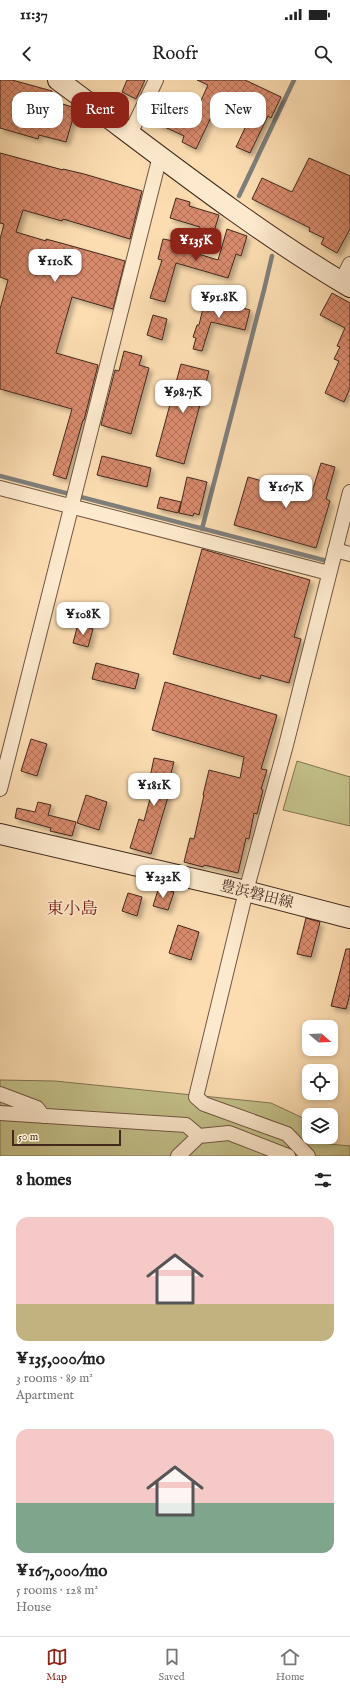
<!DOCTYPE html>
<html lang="en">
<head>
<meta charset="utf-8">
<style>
  :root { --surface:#fff; --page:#f6f6f6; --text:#222; --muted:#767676; --line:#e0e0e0; --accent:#8f2418 }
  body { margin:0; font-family:"IM FELL English","Noto Serif JP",serif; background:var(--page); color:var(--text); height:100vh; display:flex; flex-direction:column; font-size:15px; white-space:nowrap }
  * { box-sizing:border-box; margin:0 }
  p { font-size:13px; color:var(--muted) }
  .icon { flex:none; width:22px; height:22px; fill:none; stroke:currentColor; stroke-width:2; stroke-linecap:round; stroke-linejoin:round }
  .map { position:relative; height:1076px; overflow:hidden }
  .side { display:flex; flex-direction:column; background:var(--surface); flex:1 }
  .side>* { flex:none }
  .top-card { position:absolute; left:12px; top:12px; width:326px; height:36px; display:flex; gap:8px }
  .needle { width:26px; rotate:109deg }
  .controls { position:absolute; left:302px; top:940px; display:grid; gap:8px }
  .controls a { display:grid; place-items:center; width:36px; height:36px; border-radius:8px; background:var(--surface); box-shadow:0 2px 6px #0003; font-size:20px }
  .scale { position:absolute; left:12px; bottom:10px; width:109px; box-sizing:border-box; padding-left:4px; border:2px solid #43291d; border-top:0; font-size:11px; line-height:14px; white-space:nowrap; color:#43291d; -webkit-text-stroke:3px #fde9cd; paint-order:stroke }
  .price { position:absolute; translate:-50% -34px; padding:0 9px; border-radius:8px; background:#fff; color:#222; font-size:13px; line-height:26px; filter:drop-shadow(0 1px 2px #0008) }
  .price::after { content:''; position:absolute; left:50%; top:24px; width:12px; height:9px; margin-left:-6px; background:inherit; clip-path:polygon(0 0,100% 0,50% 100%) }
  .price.current { background:var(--accent); color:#fff }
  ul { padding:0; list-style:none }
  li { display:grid; align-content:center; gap:8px; height:212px; padding:0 16px }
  li span { display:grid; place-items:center; height:124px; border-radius:12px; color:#555 }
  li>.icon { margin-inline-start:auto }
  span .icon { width:72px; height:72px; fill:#fffc; stroke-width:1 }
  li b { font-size:17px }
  h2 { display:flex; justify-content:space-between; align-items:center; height:48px; padding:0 16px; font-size:17px }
  .pill { padding:0 14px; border-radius:12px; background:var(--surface); box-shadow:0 2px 6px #0003; font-size:14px; line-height:36px }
  .pill.current { background:var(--accent); color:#fff }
  .status { display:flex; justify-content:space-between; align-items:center; height:28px; padding:0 20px; background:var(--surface); direction:ltr }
  .status svg { height:11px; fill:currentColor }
  header { display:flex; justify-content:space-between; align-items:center; height:52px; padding:0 16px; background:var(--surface); font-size:18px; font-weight:600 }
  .menu { display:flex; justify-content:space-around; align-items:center; height:56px; border-top:1px solid var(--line); background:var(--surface); font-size:11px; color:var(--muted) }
  .menu a { display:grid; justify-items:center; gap:2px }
  .menu .current { color:var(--accent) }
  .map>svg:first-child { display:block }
  .grass { fill:#c3c089; stroke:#837453 }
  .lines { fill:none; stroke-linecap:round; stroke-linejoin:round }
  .stream { stroke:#7e7f7b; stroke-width:4.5 }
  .building { fill:url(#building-cross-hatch); stroke:#43291d; filter:url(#shadow) }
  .street-casing { stroke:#715642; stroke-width:16 }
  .secondary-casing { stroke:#43291d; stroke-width:22 }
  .street { stroke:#fde9cd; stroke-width:14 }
  .secondary { stroke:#fde9cd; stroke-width:20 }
  .labels { text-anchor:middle; stroke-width:3.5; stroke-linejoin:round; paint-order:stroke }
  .street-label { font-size:15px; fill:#43291d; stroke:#fde9cd }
  .quarter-label { font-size:17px; fill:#7a1f14; stroke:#fde9cd }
</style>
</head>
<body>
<div class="status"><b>11:37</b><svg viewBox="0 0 49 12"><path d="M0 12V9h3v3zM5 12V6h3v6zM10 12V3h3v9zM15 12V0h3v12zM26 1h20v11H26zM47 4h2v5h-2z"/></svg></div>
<header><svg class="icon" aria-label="back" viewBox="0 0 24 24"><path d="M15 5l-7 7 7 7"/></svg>Roofr<svg class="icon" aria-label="search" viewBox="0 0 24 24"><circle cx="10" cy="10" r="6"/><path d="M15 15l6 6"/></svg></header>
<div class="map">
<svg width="350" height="1076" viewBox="0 0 350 1076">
  <defs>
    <pattern id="building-cross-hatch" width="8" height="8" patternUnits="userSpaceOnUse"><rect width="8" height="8" fill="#d88a6d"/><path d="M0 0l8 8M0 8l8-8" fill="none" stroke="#b17159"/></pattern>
    <filter id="shadow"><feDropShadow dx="3.5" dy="3.5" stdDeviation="2" flood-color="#0004"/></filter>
  </defs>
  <rect width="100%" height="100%" fill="#fcddb2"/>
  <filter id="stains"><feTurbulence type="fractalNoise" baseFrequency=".005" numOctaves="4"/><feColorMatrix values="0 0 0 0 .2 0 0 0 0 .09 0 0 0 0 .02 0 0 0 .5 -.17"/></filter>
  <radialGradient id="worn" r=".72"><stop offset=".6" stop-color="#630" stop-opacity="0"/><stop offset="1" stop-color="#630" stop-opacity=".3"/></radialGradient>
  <path class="grass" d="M297,681l53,16v49l-67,-16z
    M0,1000l55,1 216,22 32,15 6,6v13h13l7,7 21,2v10h-350z"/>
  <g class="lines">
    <path class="stream" d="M239,116l55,-116
      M0,396l331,86
      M202,449l62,-239 8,-34"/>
  </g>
  <path class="building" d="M0,0h12l40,11 -3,9 27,8 -10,34 -27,-7 -1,4 -38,-11z
    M127,0h18l-9,19 -14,-7z
    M197,0h48l36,17 -10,21 -3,-2 -18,37 -14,-6 19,-40 -32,-15 -27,57 -14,-7 2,-6 -28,-13 10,-21 28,14 14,-31z
    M0,73l63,17v-1l21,5 58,17 -12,48 -67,-20 -1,2 -39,-11 -7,22 30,9v-2l22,6 57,16 -12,48 -41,-12 -16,56 42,12 -14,55h-1l-17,59 -13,-4 19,-66 -72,-20v-80l8,-29 -8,-3v-38l4,-15 -4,-1z
    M309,78l41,18v53l-13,24 -16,-9 3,-6 -15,-7 1,-3 -58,-29 10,-21 30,14z
    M176,118l14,4 -1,4 30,9 -6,20 -14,-4 1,-4 -30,-9z
    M227,149l20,7 -6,20 -5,-2 -8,24 -52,-15 -11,39 -15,-4 12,-38 -4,-1 5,-20 11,2 -2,5 46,14z
    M332,213l18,10v85l-6,14 -19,-9 14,-32 -5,-2 6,-12 -3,-1 8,-18 -25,-13z
    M206,216l14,3v3l30,8 -5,20 -34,-8 -9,29 -9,-2 3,-11 -3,-1 4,-12h2z
    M153,235l14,4 -5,21 -15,-5z
    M124,271l18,5 -3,9 10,3 -18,66 -30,-9 14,-55 4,1z
    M181,284l28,7 -25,93 -28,-8z
    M102,376l49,12 -4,19 -50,-12z
    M321,383l14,4 -9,32 4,2 -14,47 -82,-23 14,-48 63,18z
    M187,397l20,5 -8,33 -5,-2 -1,3 -14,-3z
    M160,417l21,5 -3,11 -21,-5z
    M202,469l108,31 -16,57 7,2 -12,44 -28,-8 -1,4 -87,-25z
    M78,544l15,5 -5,18 -15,-4z
    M96,583l43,11 -4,15 -43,-10z
    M165,602l112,33 -16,54 6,1 -6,19 2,1 -6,24 -3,-1 -5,26 -3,-1 -8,35 -34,-8 -1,2 -19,-5 6,-24 4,1 10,-44h-1l6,-25 31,8 4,-21 -92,-27z
    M31,659l16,5 -10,32 -16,-5z
    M154,678l20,4 -9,34 3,1 -17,57 -21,-6 9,-29 5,2 10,-37 -5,-2z
    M86,715l21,7 -8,28 -22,-7z
    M38,722l13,3 -3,10 28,7 -4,14 -22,-5 1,-3 -36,-10 2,-10 18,4z
    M159,807l15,5 -6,18 -15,-4z
    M128,813l14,4 -5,19 -15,-5z
    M306,838l14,4 -9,35 -14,-3z
    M178,845l21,7 -8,28 -22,-7z
    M346,869h4v45l-4,15 -15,-3z"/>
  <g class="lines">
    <defs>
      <path id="street" d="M130,54l26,-54
        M341,202l9,-18
        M0,408l329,85
        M335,470l15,4
        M0,709l160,-633
        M0,1014l37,14 6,8
        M0,1033l186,12 13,11
        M178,1076l21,-20 30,-3 59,23
        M308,1076l-21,-22 -83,-30 -8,-7 50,-206 40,-146 64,-253"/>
      <path id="secondary" d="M58,0c96,71 189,146 292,207
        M0,754l246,57 104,27"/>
    </defs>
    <use href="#street" class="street-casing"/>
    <use href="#secondary" class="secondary-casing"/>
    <use href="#street" class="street"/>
    <use href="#secondary" class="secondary"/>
  </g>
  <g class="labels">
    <g class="street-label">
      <text transform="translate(257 814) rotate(14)" y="5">豊浜磐田線</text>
    </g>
    <g class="quarter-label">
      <text x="72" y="834">東小島</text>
    </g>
  </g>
  <rect width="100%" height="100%" filter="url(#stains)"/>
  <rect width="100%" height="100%" fill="url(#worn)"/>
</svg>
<div class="controls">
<a><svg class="needle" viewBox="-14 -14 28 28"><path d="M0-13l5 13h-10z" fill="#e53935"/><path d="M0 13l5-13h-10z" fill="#767676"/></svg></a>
<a><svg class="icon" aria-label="locate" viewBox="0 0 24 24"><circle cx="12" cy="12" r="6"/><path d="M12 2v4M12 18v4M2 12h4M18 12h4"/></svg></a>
<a><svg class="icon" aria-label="layers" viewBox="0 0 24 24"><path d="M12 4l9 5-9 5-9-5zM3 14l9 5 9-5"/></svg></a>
</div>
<div class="scale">50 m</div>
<b class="price current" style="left:196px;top:182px">¥135K</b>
<b class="price" style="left:55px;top:203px">¥110K</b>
<b class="price" style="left:219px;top:239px">¥91.8K</b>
<b class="price" style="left:183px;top:334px">¥98.7K</b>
<b class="price" style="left:286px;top:429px">¥167K</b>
<b class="price" style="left:83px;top:556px">¥108K</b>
<b class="price" style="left:154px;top:727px">¥181K</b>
<b class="price" style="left:163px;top:819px">¥232K</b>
<div class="top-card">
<a class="pill">Buy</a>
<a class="pill current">Rent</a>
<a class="pill">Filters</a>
<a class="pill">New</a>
</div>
</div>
<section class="side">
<h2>8 homes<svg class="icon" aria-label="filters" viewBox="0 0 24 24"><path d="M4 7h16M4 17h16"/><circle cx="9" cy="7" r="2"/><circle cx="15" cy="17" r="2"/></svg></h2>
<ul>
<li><span style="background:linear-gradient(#f6c9c9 70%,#c2b280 0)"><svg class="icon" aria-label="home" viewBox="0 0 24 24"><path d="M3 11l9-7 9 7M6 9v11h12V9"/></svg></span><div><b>¥135,000/mo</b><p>3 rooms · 89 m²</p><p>Apartment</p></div></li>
<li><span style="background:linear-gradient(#f6c9c9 60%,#7fa58c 0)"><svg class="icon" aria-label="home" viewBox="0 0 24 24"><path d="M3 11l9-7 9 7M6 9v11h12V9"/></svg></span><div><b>¥167,000/mo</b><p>5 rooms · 128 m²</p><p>House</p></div></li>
</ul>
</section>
<nav class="menu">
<a class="current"><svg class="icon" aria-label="map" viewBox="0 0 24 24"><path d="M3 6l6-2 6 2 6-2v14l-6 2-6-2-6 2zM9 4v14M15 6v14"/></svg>Map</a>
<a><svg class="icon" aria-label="saved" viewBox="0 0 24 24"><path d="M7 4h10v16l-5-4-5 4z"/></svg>Saved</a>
<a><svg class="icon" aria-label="home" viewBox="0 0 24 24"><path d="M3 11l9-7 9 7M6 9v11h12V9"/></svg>Home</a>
</nav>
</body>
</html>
